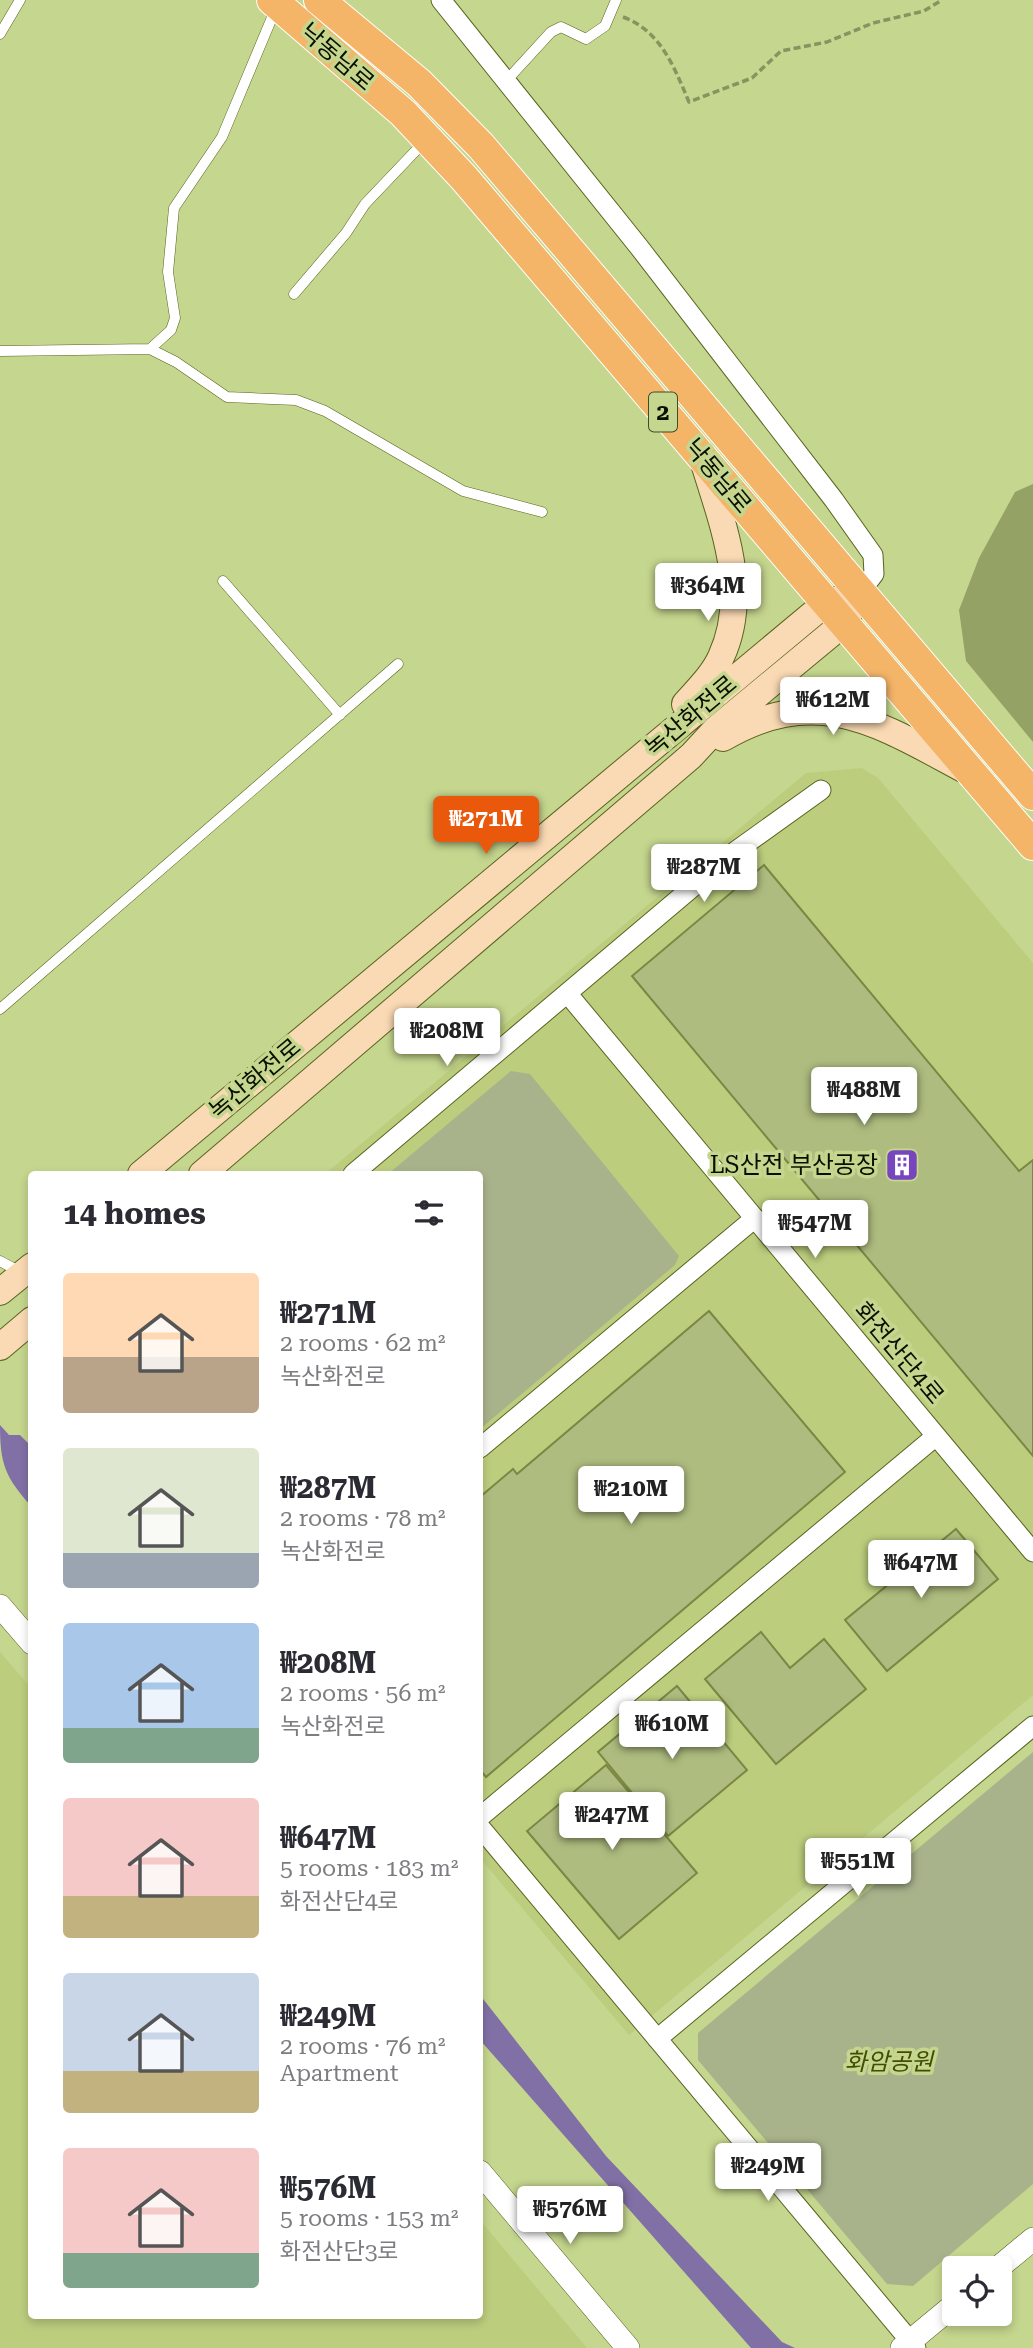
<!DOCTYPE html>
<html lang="en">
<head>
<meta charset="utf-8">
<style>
  :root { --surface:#fff; --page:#f7f7f7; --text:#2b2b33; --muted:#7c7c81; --accent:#ea580c }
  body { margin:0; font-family:"Roboto Serif","Noto Sans KR",serif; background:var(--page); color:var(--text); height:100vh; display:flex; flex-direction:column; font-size:26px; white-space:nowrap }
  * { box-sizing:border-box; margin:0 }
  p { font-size:23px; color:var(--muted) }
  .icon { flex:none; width:38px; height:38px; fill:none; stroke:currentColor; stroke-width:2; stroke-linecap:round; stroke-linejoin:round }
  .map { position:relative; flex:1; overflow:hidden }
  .drawer { position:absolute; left:28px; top:1171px; width:455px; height:1148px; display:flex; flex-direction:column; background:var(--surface); border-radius:7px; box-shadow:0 4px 10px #0003 }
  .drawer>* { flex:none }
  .fabs { position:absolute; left:942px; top:2256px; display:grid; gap:14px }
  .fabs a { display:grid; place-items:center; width:70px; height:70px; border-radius:7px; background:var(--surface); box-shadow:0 4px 10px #0003; font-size:35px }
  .price { position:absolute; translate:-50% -60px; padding:0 16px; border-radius:7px; background:#fff; color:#222; font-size:23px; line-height:46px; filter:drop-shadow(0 2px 4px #0008) }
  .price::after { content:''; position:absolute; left:50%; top:42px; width:21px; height:16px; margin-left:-10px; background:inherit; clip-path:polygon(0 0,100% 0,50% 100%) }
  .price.active { background:var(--accent); color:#fff }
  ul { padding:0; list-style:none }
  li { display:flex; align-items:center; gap:21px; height:175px; padding:0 35px }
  li span { display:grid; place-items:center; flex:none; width:196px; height:140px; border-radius:7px; color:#555 }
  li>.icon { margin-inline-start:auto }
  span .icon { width:84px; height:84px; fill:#fffc; stroke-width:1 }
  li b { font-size:30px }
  h2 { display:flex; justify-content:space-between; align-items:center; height:84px; padding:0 35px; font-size:30px }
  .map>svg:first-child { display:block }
  .built { fill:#bcce7e }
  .green { fill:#a9b38b }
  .forest { fill:#94a266 }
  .water { fill:#8170a6 }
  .building { fill:#aebc7f; stroke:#7a8843; stroke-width:2 }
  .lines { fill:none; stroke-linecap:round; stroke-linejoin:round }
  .service-casing { stroke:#58641e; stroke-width:11 }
  .minor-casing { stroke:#58641e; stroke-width:21 }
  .tertiary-casing { stroke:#58641e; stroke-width:24 }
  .secondary-casing { stroke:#58641e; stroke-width:28 }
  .primary-casing { stroke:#fff; stroke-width:32 }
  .path { stroke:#87945f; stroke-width:3.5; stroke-dasharray:7 3.5; stroke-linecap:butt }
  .service { stroke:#fff; stroke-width:10 }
  .minor { stroke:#fff; stroke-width:19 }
  .tertiary { stroke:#fff; stroke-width:23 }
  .secondary { stroke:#fadab4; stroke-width:26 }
  .primary { stroke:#f4b569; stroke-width:30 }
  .labels { text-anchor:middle; stroke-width:7; stroke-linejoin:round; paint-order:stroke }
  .shield { fill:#c5d68e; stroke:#434b2b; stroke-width:2 }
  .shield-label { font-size:23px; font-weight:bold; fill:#0b0f00 }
  .street-label { font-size:24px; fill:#0b0f00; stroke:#c5d68e }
  .poi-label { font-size:24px; fill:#0b0f00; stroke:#c5d68e; text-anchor:end }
  .park-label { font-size:24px; font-style:italic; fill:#424d03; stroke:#c5d68e }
</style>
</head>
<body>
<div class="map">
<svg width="1033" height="2348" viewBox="0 0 1033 2348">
  <rect width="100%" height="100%" fill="#c5d68e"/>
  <path class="built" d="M862,768l16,10 155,185v732l-404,340 -149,-177v-684h-155l481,-401z
    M0,1652l32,37v626h448v-95l107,128h-587z"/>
  <path class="green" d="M511,1071l19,3 149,182 -4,9 -195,164v-255h-92z
    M1033,1752v432l-120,102 -26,-2 -189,-224v-27z"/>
  <path class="forest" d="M1033,484v258l-67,-81 -7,-51 20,-52 36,-66z"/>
  <path class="water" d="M0,1425l9,10h11l11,11v60c-26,-29 -31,-42 -31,-81z
    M480,1995l126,161 176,186 13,6h-44l-271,-308z"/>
  <path class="building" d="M764,865l255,306 14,-11v296l-401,-480z
    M709,1311l136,161 -359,305 -6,-7v-273l33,-28 4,5z
    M956,1529l42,50 -111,92 -42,-51z
    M761,1632l29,36 34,-29 42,50 -90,75 -71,-85z
    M677,1686l70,84 -79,66 -70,-84z
    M606,1765l91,108 -78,66 -92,-108z"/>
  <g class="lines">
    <defs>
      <path id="service" d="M0,34l20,-34
        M506,81l45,-49 10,-5 25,12 19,-13 11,-26
        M294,294l52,-61 19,-29 60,-63
        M150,349l21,-19 4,-12 -7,-46 6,-64 48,-71 54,-129
        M0,351l150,-2 26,13 51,35 69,3 29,11 138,80 79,21
        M223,581l117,134
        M0,1009l398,-345
        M0,1261l22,12"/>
      <path id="minor" d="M441,0l198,247 195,253 39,55 1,19 -14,18
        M567,993l466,559
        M353,1174l380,-321 88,-63
        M480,1448l275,-230
        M480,1817l456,-381
        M480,1827l436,521
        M657,2039l376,-313"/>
      <path id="tertiary" d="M0,1606l32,37
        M480,2172l148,176
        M998,2268l35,-29
        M902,2348l52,-43"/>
      <path id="secondary" d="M685,704c13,-15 28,-29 36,-47 30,-65 1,-134 -18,-197
        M723,738c96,-56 157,-13 244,33
        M141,1174l685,-571 34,-11
        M202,1174l489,-418 25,-27 128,-106 9,-17
        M0,1292l32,-26
        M0,1347l32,-27"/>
      <path id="primary" d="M272,0l131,113 61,65 569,667
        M319,0l100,83 62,63 552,649"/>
    </defs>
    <use href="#service" class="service-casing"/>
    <use href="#minor" class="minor-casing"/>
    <use href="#tertiary" class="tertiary-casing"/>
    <use href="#secondary" class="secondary-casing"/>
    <use href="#primary" class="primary-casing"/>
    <path class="path" d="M623,17c38,14 51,50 66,85l63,-24 29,-27 46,-9 46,-19 51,-12 18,-11"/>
    <use href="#service" class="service"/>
    <use href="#minor" class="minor"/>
    <use href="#tertiary" class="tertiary"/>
    <use href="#secondary" class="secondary"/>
    <use href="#primary" class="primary"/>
  </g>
  <defs>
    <symbol id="building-square" viewBox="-11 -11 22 22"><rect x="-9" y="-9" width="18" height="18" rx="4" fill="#7745bd" stroke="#c5d68e"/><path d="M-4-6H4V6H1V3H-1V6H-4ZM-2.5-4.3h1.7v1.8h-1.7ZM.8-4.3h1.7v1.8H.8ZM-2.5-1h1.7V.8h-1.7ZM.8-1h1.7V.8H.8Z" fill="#fff"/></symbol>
  </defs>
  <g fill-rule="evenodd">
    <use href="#building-square" x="883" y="1146" width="38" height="38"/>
  </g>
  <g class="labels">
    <rect class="shield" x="649" y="392.5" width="28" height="39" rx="5"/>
    <g class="shield-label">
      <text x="663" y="420">2</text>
    </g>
    <g class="street-label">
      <text transform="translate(337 57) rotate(41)" y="8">낙동남로</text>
      <text transform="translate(718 476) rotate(50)" y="8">낙동남로</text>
      <text transform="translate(691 716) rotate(-40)" y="8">녹산화전로</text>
      <text transform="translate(255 1079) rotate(-40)" y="8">녹산화전로</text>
      <text transform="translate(899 1353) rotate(50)" y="8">화전산단4로</text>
    </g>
    <g class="poi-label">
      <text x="878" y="1173">LS산전 부산공장</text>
    </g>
    <g class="park-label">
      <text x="889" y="2070">화암공원</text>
    </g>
  </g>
</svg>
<div class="fabs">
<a><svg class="icon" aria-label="locate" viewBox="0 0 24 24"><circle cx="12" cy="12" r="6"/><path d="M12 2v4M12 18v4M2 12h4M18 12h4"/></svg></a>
</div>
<b class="price" style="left:708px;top:623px">₩364M</b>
<b class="price" style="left:833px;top:737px">₩612M</b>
<b class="price active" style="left:486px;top:856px">₩271M</b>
<b class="price" style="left:704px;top:904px">₩287M</b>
<b class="price" style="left:447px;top:1068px">₩208M</b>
<b class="price" style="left:864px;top:1127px">₩488M</b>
<b class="price" style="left:815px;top:1260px">₩547M</b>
<b class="price" style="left:631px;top:1526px">₩210M</b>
<b class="price" style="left:921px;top:1600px">₩647M</b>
<b class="price" style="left:672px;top:1761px">₩610M</b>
<b class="price" style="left:612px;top:1852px">₩247M</b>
<b class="price" style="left:858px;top:1898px">₩551M</b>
<b class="price" style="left:768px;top:2203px">₩249M</b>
<b class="price" style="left:570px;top:2246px">₩576M</b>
<section class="drawer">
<h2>14 homes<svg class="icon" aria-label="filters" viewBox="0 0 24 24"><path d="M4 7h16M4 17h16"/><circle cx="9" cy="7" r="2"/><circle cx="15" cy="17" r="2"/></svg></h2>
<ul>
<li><span style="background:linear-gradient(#ffd9b3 60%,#b9a48a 0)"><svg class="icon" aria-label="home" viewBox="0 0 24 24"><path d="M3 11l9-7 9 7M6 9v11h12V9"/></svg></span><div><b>₩271M</b><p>2 rooms · 62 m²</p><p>녹산화전로</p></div></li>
<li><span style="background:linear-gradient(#dfe7d0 75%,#9aa5b1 0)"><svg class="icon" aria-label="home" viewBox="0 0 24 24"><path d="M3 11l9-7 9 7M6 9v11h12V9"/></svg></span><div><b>₩287M</b><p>2 rooms · 78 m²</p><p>녹산화전로</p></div></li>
<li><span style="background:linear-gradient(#a9c7e8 75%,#7fa58c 0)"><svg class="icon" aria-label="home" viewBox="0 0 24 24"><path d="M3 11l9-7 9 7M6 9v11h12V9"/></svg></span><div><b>₩208M</b><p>2 rooms · 56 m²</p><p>녹산화전로</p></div></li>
<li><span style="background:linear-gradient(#f6c9c9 70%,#c2b280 0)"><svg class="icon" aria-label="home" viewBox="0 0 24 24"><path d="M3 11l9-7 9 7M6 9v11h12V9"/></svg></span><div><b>₩647M</b><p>5 rooms · 183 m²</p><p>화전산단4로</p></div></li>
<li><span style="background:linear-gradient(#c9d6e8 70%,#c2b280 0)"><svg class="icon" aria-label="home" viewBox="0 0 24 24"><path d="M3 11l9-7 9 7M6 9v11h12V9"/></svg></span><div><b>₩249M</b><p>2 rooms · 76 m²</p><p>Apartment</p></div></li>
<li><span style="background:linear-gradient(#f6c9c9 75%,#7fa58c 0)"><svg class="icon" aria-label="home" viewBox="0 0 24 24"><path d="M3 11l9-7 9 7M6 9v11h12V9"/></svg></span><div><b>₩576M</b><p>5 rooms · 153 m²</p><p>화전산단3로</p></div></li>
</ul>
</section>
</div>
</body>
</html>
